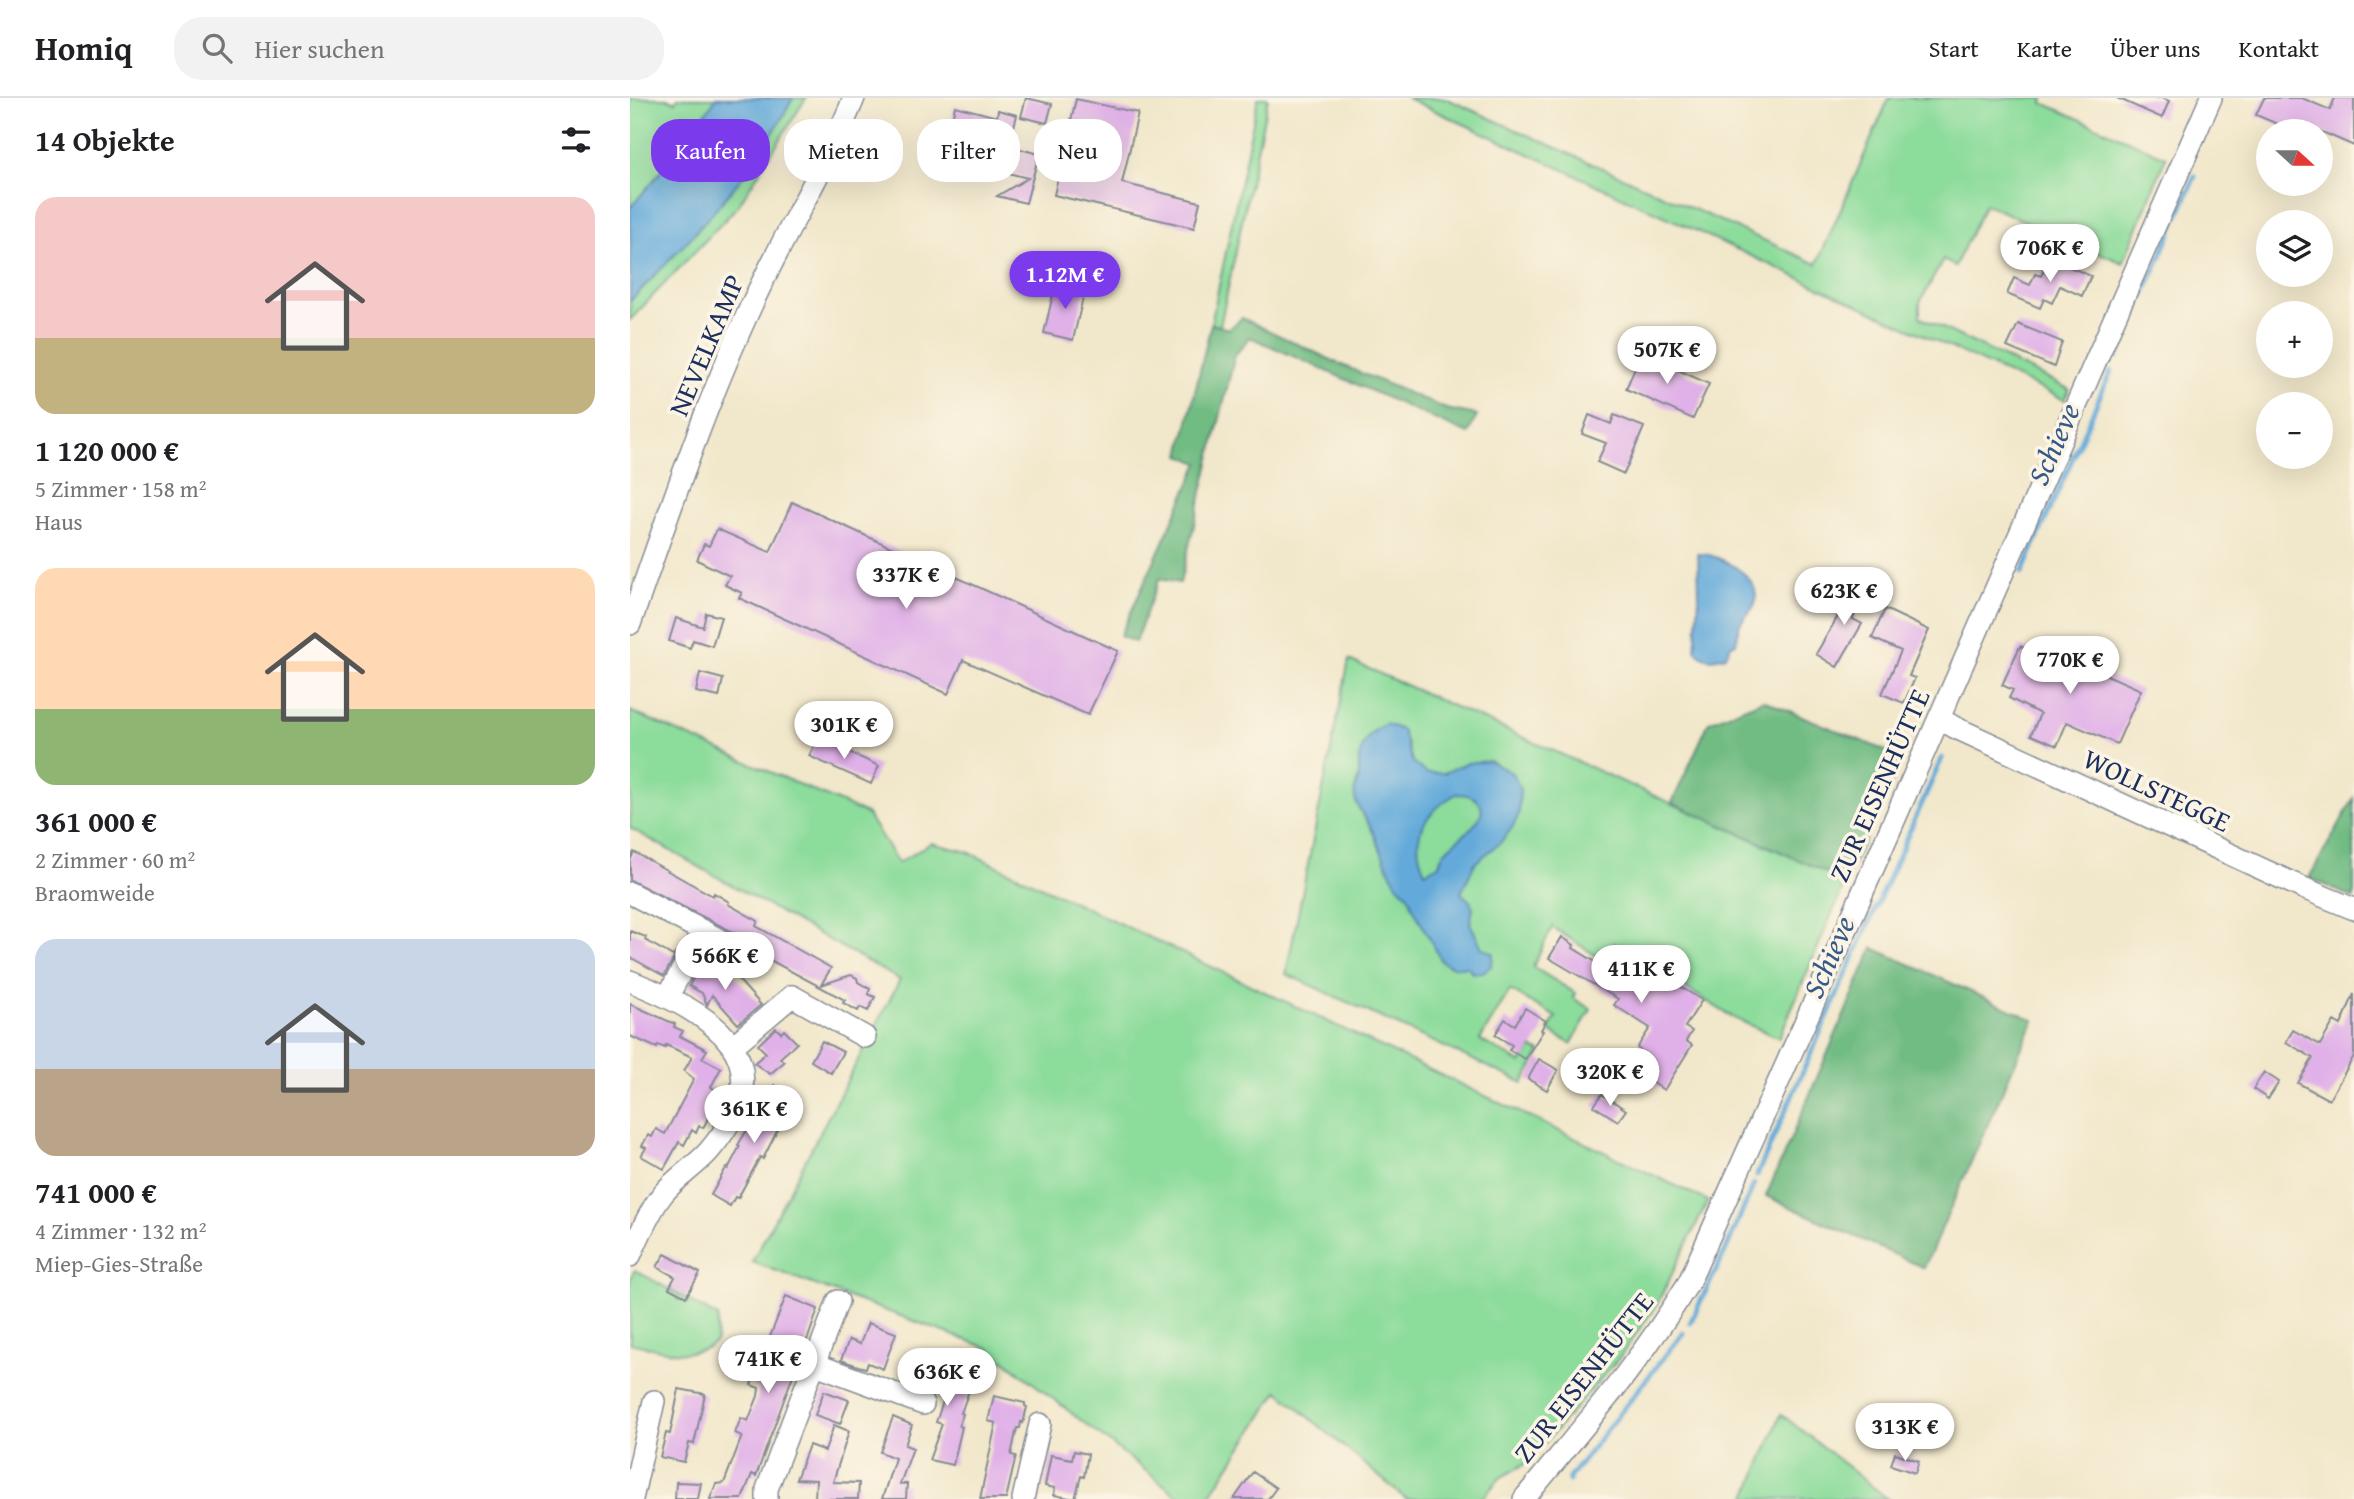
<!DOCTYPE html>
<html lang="de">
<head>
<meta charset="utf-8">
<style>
  :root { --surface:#fff; --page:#f2f2f2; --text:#202124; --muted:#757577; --line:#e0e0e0; --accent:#7c3aed }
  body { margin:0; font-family:"Gentium Book Plus",serif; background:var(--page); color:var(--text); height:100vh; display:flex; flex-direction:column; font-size:26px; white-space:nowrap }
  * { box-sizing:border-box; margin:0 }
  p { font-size:23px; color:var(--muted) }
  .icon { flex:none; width:38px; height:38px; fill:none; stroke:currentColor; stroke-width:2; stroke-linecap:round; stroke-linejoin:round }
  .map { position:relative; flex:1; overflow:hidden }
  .side { display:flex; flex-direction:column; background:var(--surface); width:630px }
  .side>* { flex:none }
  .hud { position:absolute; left:21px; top:21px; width:665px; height:63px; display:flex; gap:14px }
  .needle { width:46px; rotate:111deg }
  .buttons { position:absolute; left:1626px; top:21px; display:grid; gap:14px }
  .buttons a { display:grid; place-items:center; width:77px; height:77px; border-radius:50%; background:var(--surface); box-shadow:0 7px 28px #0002; font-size:35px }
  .price { position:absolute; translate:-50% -60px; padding:0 16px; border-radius:24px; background:#fff; color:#222; font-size:23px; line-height:46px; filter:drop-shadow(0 2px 4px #0008) }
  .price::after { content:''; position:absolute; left:50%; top:42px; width:21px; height:16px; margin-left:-10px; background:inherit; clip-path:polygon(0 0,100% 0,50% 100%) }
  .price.selected { background:var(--accent); color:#fff }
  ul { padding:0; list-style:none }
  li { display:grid; align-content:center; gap:14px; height:371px; padding:0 35px }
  li span { display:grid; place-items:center; height:217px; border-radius:21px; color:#555 }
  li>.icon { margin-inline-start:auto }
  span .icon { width:126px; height:126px; fill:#fffc; stroke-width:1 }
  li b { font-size:30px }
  h2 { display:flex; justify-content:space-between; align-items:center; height:84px; padding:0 35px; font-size:30px }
  .pill { padding:0 24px; border-radius:28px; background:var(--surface); box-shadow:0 7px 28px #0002; font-size:24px; line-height:63px }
  .pill.selected { background:var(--accent); color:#fff }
  header { display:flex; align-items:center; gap:42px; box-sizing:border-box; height:98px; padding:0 35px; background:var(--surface); border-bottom:2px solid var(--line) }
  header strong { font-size:33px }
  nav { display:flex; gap:38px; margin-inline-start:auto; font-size:24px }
  .search { width:490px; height:63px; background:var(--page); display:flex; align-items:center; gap:18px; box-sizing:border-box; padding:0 24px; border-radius:28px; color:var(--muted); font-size:26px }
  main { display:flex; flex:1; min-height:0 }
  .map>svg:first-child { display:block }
  .green { fill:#8cdc9b; stroke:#54867c; stroke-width:2 }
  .forest { fill:#71bc83; stroke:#467670; stroke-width:2 }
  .water { fill:#63aada; stroke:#3f6c9c; stroke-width:2; fill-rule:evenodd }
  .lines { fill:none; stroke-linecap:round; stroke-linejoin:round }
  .stream { stroke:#63aada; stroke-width:5 }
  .building { fill:#e0b0e8 }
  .minor-casing { stroke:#868b94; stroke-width:24 }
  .minor { stroke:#fff; stroke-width:21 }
  .labels { text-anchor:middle; stroke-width:7; stroke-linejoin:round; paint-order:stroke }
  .street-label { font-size:28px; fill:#1b2f5e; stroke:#fcf5e5 }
  .water-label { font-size:30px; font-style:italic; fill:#345a89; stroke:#fcf5e5 }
</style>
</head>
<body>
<header>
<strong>Homiq</strong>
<div class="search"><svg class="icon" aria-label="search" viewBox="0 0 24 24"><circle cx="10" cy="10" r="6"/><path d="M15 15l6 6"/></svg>Hier suchen</div>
<nav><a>Start</a><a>Karte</a><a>Über uns</a><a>Kontakt</a></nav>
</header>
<main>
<section class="side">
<h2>14 Objekte<svg class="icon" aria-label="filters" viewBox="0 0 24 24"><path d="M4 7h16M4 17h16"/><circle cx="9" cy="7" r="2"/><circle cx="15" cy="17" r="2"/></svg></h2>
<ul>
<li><span style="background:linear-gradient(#f6c9c9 65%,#c2b280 0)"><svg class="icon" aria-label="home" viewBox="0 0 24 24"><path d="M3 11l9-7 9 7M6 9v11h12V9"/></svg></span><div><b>1 120 000 €</b><p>5 Zimmer · 158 m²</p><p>Haus</p></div></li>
<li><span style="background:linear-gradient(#ffd9b3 65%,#8fb573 0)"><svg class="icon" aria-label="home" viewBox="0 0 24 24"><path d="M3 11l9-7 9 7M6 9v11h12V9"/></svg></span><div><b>361 000 €</b><p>2 Zimmer · 60 m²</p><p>Braomweide</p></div></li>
<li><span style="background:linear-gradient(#c9d6e8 60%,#b9a48a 0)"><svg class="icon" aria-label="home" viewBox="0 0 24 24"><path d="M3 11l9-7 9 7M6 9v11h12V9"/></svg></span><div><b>741 000 €</b><p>4 Zimmer · 132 m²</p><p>Miep-Gies-Straße</p></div></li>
</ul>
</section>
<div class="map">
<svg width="1724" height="1401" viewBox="0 0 1724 1401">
  <rect width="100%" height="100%" fill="#fcf5e5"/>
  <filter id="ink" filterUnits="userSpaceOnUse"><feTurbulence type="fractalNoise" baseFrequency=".0143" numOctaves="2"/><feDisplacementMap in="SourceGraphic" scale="14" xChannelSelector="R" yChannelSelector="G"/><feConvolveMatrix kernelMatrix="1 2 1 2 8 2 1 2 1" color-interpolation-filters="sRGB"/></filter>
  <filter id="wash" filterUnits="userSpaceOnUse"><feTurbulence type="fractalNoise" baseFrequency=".00686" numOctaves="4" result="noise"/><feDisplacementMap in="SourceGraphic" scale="28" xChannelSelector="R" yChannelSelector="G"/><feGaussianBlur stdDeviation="1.57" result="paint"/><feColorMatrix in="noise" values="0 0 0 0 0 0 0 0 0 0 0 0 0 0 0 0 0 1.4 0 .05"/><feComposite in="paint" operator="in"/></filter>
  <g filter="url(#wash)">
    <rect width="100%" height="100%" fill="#f1e7ca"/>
    <path class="green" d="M0,0h37l8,4 3,-4h38l-29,43 -57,67z
      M163,0h13l-68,108 -108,114v-19c60,-61 124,-127 163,-203z
      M628,0h10l-48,228 -9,-2z
      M777,0h38l372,166 72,-166h155l-1,5 123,54 -43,106 -138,-59 -30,62 -12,-6 -23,42v15l149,72 -4,11z
      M719,562l497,221 -67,157 -45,-20 -120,-75 -11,17 -51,-33 -19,40 42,26 -2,5 18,11 -20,35 -23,-14 8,-13 -46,-27 -30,50 41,23 11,-15 9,4 -18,31 -237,-109z
      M0,613l237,103 31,49 33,-20 37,9 740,349 -51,103 -37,53 -92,105 -28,16 -18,21h-76l-128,-108 -70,108h-26l-194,-151 -236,-86 148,-282 -270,-152z
      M5,1172l83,47 -2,25c-26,20 -56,7 -86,1v-65z
      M1151,1316l107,85h-142z"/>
    <path class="forest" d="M612,220l100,47 104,44 31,6 -9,19 -218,-97 -15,18 -55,228 -21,-4 -24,63 -15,-6 79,-173 -19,-8 31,-131 18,5z
      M1133,602l140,58 -57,123 -174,-78 37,-81z
      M1724,700v100l-45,-20z
      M1243,850l161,72 -110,248 -158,-72z"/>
    <path class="water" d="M86,0h77c-38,75 -104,143 -163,203v-93l57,-67z
      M1068,456c21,-1 59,21 58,44 0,12 -14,18 -17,29 -1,5 -1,10 -3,16l-6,3 -4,10c-14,4 -20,5 -31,-6l4,-52z
      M756,626l16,6 11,33 14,10h17l23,-10 23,-2 22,12 8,15 -1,26 -7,14 -12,15 -25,20 -14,30 9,8 3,7 -3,15 12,25 11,5 -1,12 -9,7 -11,1 -4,-6h-15l-11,-5 -30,-56c-1,-13 -11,-15 -17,-25 -10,-17 -16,-37 -25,-55 -5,-10 -13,-17 -15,-28 -3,-11 5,-16 4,-26 -2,-21 7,-40 27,-48zM826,696c8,0 19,1 24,10 10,18 -29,37 -37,50 -1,1 -4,10 -4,11l-14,7c-17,-36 0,-59 31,-78z"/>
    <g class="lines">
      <path class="stream" d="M1487,259l78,-181
        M1392,475l89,-202
        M1127,1077l185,-417
        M1060,1225l33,-67 31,-72
        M939,1383v-3l114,-145"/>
    </g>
    <g id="blocks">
      <path class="building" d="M396,0l26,6 -5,19 -26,-6z
        M1487,0h45l7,3 -7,17z
        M1634,0h38l28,12 5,-12h19v48l-34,-15h-26l-38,-16z
        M446,1l62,14 -16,70 78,19 -6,26 -140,-33z
        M325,8l42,11 1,-7 19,5 -8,31 30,8 -13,49 -29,-7 31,-18 -52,-13 -5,14 -27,-7 9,-39 -4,-1z
        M1419,160l42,18 -9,20 -22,-10 -8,17 -8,-4 -4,9 -33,-14 7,-16 16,7 5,-11 6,2z
        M426,184l29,7 -12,51 -29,-7z
        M1388,226l44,18 -8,25 -47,-20z
        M1011,255l68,31 -16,35 -67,-30z
        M959,317l22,9 3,-9 30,12 -20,47 -27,-12 9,-19 -24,-9z
        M162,404l326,149 -30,64 -125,-55 -15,34 -209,-96 3,-5 -17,-8 5,-9 -33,-16 7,-16 5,2 8,-17 53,23z
        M1233,475l7,3 -17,43 9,5 -25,43 -21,-13z
        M1255,511l44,21 -20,46 6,2 -11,25 -22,-9 19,-43 -29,-13z
        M76,515l15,4 -9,29 -19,-6 -3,8 -21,-7 7,-23 27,9z
        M1390,548l36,17 6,-14 31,13 -2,6 50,22 -24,54 -50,-22 -10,24 -26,-11 9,-21 -31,-16 4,-8 -11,-5z
        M70,575l23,6 -4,18 -23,-5z
        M188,640l61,28 -8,18 -62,-28z
        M4,754l79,44 1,-3 15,9 -1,2 30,17 -2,5 75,42 -10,17 30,-10 6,3 1,4 12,7 -2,5 7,3 -7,14 -8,-4 -2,4 -15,-8 2,-3 -77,-41 2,-4 -21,-15 -119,-60v-19z
        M0,833l16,6 -1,3 28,16 4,-4 -13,24 -34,-19z
        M932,839l12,8 -1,3 31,19 11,-20 87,53 -17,27 7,4 -6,10 6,4 -28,45 -26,-17 11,-17 -12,-8 13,-20 -36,-23 4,-6 -69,-41z
        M70,866l23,10 1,-3 13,7 24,27 -23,19 -26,-29 -5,10 -5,-12 -13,-7z
        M1724,896v62l-25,44 -31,-17 15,-25 -27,-16 7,-12 27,15 14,-24 7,4z
        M0,906l45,20 -1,3 9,4 -3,5 27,14 -5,8 19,10 -10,19 6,4 -8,15 4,3 -10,19 -4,-2 -3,7 -4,-3 -8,15 -5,-3 -15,27 -23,-13 5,-8 -4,-2 6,-11 4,2 4,-8 9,5 29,-55 -10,-8 8,-14 -26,-12 -1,3 -7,-3 -1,3 -27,-12z
        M895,910l21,13 -5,9 2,1 -18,28 -16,-9 3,-5 -17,-10 10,-16 10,6z
        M146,930l5,5 3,-3 13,13 -17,15 4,4 -14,12 -16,-11 12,-10 -8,-8z
        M192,943l21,11 -12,21 -20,-12z
        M909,961l19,11 -11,20 -19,-11z
        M1634,974l15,10 -11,17 -15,-10z
        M144,987l20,12 -31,62 -3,-2 -22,41 -3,-1 -5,9 -19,-11 15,-27 2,1 12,-23 -2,-1z
        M972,996l24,16 -8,11 -24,-15z
        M35,1156l35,19 -14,24 -17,-9 6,-11 -18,-10z
        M156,1198l32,13 -10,29 -5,10 -47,128 -4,-2 -10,25h-32l6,-15 8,-1 18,-47 -7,-3 6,-15 7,3 10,-25 1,-8 -8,-3z
        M238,1225l28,10 -13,36 -15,-6 -2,5 -8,-2 -17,-6 8,-20 11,4z
        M313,1263l10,3 9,11 4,12 4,1 -9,25 2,1 -4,12 3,1 -9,38 -24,-5 13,-36 -6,-2 11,-32 -32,-12 7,-11z
        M49,1291l26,5 -11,50 -5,-1 -5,19 -24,-5 6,-24 4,1z
        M194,1293l25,9 -9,24 -25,-9z
        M364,1298l31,7v3l2,1 -4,16 -2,-1 -1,6h-3l-6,27 5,1 -10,43h-26l16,-76 -8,-2z
        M263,1319l19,8 -7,20 8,3 -13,36h7l-1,15h-24l13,-41 -15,-6z
        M204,1327l15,6 -16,51 26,1 -1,16h-43l1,-19 -20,-1 13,-34 16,6z
        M444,1353l14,3 -4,23 -3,-1 -6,23 -21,-4 1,-7 -10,-2 6,-31 21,4z
        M1265,1355l24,8 -4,12 -24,-8z
        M623,1374l23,16 -8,11h-34z
        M46,1384l25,1 -3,16h-23z"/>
    </g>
  </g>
  <g filter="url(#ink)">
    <use href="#blocks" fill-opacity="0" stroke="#868b94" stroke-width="2"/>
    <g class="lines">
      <defs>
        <path id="minor" d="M0,526c38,-108 74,-217 122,-320 32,-70 73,-135 102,-206
          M1309,620l15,9 349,161 51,21
          M0,795l73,38
          M0,883c84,34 158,77 79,170 -14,16 -34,27 -47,44 -13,17 -23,41 -32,61
          M38,898l35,-65 40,21
          M104,947l58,-49 73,41
          M185,1266l108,40
          M2,1401l22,-98
          M137,1401v-10l71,-188
          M393,1401l17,-75
          M894,1401c59,-72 117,-137 165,-217l151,-338 371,-846"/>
      </defs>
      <use href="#minor" class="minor-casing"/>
      <use href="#minor" class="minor"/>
    </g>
  </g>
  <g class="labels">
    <g class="street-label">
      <text transform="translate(76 247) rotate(-67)" y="10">NEVELKAMP</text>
      <text transform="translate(1249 687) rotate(-66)" y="10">ZUR EISENHÜTTE</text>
      <text transform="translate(1527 692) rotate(25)" y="10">WOLLSTEGGE</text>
      <text transform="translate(953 1279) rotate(-52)" y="10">ZUR EISENHÜTTE</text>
    </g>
    <g class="water-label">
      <text transform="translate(1424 346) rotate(-66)" y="10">Schieve</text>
      <text transform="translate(1199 859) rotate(-66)" y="10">Schieve</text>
    </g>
  </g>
</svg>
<div class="buttons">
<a><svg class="needle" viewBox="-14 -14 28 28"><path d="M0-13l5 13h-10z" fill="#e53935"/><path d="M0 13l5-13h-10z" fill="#757577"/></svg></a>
<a><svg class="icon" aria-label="layers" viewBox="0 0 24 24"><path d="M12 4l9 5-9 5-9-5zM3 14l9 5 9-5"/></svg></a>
<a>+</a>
<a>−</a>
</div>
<b class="price" style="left:1420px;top:186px">706K €</b>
<b class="price selected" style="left:435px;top:213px">1.12M €</b>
<b class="price" style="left:1037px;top:288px">507K €</b>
<b class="price" style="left:276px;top:513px">337K €</b>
<b class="price" style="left:1214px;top:529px">623K €</b>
<b class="price" style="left:1440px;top:598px">770K €</b>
<b class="price" style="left:214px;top:663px">301K €</b>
<b class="price" style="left:95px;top:894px">566K €</b>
<b class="price" style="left:1011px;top:907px">411K €</b>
<b class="price" style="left:980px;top:1010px">320K €</b>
<b class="price" style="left:124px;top:1047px">361K €</b>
<b class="price" style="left:138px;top:1297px">741K €</b>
<b class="price" style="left:317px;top:1310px">636K €</b>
<b class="price" style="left:1275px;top:1365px">313K €</b>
<div class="hud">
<a class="pill selected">Kaufen</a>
<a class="pill">Mieten</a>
<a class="pill">Filter</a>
<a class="pill">Neu</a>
</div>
</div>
</main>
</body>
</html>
